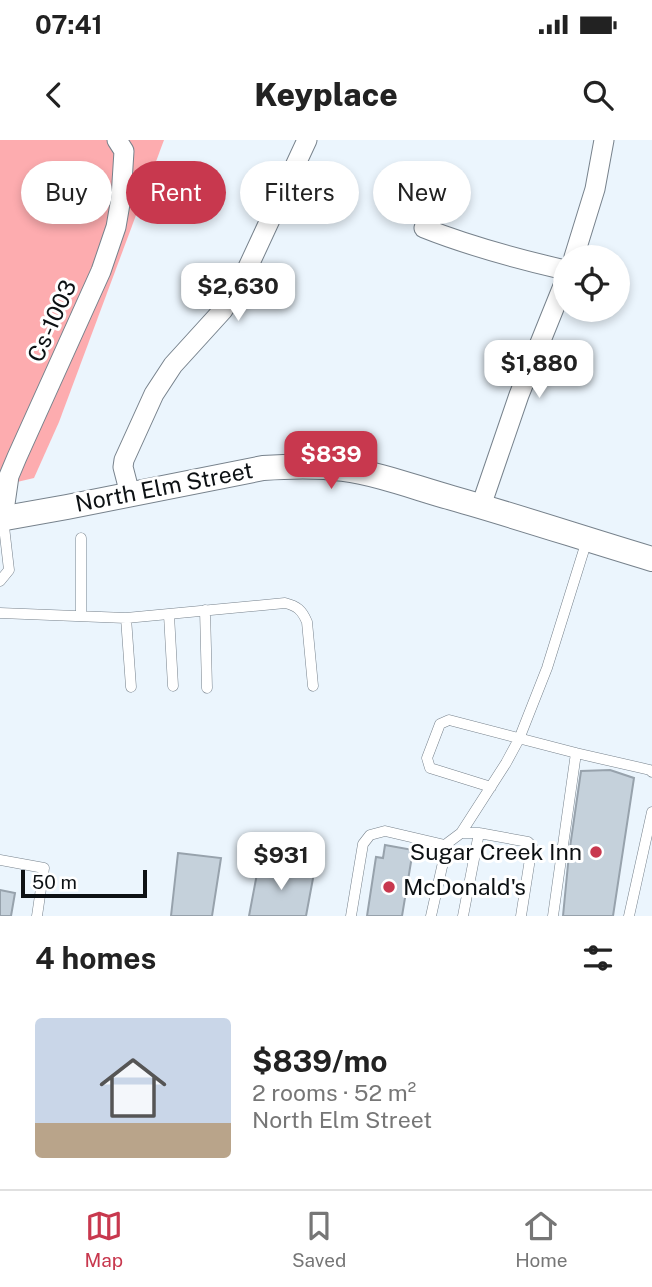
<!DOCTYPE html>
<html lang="en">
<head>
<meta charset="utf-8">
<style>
  :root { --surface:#fff; --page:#f6f6f6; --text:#222; --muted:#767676; --line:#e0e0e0; --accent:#c8384e }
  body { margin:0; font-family:"Public Sans",sans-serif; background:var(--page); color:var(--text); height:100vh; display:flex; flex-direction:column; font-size:26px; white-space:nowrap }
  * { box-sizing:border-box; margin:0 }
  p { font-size:23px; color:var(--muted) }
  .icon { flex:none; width:38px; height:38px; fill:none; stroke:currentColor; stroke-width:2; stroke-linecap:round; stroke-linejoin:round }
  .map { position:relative; height:776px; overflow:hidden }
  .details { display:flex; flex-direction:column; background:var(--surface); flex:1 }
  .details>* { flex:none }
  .top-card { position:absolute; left:21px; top:21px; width:611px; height:63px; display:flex; gap:14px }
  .controls { position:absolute; left:553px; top:105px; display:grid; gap:14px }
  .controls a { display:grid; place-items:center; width:77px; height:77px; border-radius:50%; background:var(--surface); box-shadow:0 4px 10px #0003; font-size:35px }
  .scale { position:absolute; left:21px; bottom:18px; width:126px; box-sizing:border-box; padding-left:7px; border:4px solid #0d1114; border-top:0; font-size:19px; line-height:24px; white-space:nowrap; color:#0d1114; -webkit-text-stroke:5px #fff; paint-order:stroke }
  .price { position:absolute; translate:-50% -60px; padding:0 16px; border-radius:14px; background:#fff; color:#222; font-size:23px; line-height:46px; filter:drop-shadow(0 2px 4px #0008) }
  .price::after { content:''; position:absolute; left:50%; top:42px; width:21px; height:16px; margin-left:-10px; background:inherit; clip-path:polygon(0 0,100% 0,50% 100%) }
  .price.active { background:var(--accent); color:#fff }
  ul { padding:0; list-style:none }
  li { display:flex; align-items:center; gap:21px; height:175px; padding:0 35px }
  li+li { border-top:2px solid var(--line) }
  li span { display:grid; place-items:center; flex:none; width:196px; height:140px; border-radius:7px; color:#555 }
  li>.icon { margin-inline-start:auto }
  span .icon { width:84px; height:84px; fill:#fffc; stroke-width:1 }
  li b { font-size:30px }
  h2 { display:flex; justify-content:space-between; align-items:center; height:84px; padding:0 35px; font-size:30px }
  .tag { padding:0 24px; border-radius:32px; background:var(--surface); box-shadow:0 4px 10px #0003; font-size:24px; line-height:63px }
  .tag.active { background:var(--accent); color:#fff }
  .status { display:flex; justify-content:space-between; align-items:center; height:49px; padding:0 35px; background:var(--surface); direction:ltr }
  .status svg { height:19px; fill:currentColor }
  header { display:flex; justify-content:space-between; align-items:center; height:91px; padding:0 35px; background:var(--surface); font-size:32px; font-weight:800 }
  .tabs { display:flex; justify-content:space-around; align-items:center; height:98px; border-top:2px solid var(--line); background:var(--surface); font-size:19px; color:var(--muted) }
  .tabs a { display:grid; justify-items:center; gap:4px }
  .tabs .active { color:var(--accent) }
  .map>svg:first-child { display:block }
  .green { fill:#fdacaf }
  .building { fill:#c5d1db; stroke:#97a2ac; stroke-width:2 }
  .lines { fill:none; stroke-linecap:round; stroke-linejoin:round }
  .service-casing { stroke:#77828c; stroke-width:11 }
  .minor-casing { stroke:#77828c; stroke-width:21 }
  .tertiary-casing { stroke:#77828c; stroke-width:26 }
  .service { stroke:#fff; stroke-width:10 }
  .minor { stroke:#fff; stroke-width:19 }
  .tertiary { stroke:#fff; stroke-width:24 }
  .poi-dot { fill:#c8384e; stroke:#fff; stroke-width:2.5 }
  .labels { text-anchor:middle; stroke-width:6; stroke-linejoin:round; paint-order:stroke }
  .street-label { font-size:23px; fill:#0d1114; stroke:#fff }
  .poi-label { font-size:23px; fill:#0d1114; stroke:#fff; text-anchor:end }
</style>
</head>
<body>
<div class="status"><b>07:41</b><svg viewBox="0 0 49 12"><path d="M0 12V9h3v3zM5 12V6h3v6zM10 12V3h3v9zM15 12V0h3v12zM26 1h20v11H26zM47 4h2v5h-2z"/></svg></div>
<header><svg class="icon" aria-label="back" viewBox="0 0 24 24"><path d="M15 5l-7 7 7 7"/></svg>Keyplace<svg class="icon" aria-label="search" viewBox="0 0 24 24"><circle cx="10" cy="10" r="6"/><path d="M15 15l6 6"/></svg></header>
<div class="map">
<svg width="652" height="776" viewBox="0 0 652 776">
  <rect width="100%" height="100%" fill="#ebf5fd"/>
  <path class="green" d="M0,0h164l-105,282 -25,56 -34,8z"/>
  <path class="building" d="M610,630l24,8 -21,138h-50l6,-62 12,-83z
    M385,705l28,5 -11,66h-35l9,-59 7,1z
    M178,713l43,5 -9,58h-41z
    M259,723l55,10 -8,43h-57z
    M0,750l15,3 -4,23h-11z"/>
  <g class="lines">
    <defs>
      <path id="service" d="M0,441l9,-11 -6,-52
        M205,470l2,78
        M0,473l126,5 159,-15c12,3 17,7 22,19l6,64
        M169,475l4,71
        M81,476v-78
        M126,478l5,69
        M491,647l-61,-19 -3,-10 13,-34 9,-4 127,33 74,17 2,2
        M461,693h18l49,9 4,4 -11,70
        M0,720l44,8 -7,48
        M351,776l12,-72 7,-9 15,-4 60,14
        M431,776l13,-58 1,-13 16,-12 45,-70 13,-24 28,-71 40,-128
        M463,776l16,-83
        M553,776l23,-163
        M629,776l23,-104"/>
      <path id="minor" d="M424,88c45,18 94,31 141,42
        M574,117l21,-68 9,-49
        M130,354l-7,-27 1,-7 30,-66 19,-29 50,-55 20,-32 64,-138
        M481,366l38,-111 46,-114
        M3,378l6,-42 8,-19 84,-186 15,-44 5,-29 3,-47 -7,-11"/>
      <path id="tertiary" d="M0,379l67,-12 196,-39c27,-2 53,-3 80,1 37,5 73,19 109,29 67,19 133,41 200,61"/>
    </defs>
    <use href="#service" class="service-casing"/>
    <use href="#minor" class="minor-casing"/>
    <use href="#tertiary" class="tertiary-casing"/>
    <use href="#service" class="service"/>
    <use href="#minor" class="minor"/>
    <use href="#tertiary" class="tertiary"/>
  </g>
  <g class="poi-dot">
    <circle cx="596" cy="712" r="7"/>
    <circle cx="389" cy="747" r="7"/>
  </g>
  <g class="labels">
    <g class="street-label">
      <text transform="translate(52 181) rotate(-66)" y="8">Cs-1003</text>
      <text transform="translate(164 347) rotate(-11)" y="8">North Elm Street</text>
    </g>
    <g class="poi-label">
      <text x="582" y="720">Sugar Creek Inn</text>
      <text x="403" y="755" text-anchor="start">McDonald's</text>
    </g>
  </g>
</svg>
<div class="controls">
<a><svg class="icon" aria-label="locate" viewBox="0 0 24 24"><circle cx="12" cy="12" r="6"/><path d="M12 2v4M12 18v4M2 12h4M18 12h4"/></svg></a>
</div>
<div class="scale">50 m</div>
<b class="price" style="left:238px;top:183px">$2,630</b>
<b class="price" style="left:539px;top:260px">$1,880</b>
<b class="price active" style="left:331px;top:351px">$839</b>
<b class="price" style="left:281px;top:752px">$931</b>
<div class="top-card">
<a class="tag">Buy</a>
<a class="tag active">Rent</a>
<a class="tag">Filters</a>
<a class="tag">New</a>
</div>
</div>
<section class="details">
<h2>4 homes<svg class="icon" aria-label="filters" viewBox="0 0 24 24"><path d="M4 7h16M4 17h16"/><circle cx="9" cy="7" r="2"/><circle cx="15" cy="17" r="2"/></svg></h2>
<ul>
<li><span style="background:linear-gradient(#c9d6e8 75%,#b9a48a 0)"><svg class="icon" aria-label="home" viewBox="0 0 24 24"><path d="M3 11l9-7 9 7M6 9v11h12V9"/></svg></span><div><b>$839/mo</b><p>2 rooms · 52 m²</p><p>North Elm Street</p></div></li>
</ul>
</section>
<nav class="tabs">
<a class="active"><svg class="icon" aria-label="map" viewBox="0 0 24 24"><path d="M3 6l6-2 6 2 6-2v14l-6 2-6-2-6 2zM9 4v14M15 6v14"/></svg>Map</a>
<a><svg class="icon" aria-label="saved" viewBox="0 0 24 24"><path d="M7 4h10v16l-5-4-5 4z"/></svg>Saved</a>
<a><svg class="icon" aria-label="home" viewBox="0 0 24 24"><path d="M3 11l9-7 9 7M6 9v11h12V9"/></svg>Home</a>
</nav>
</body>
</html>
